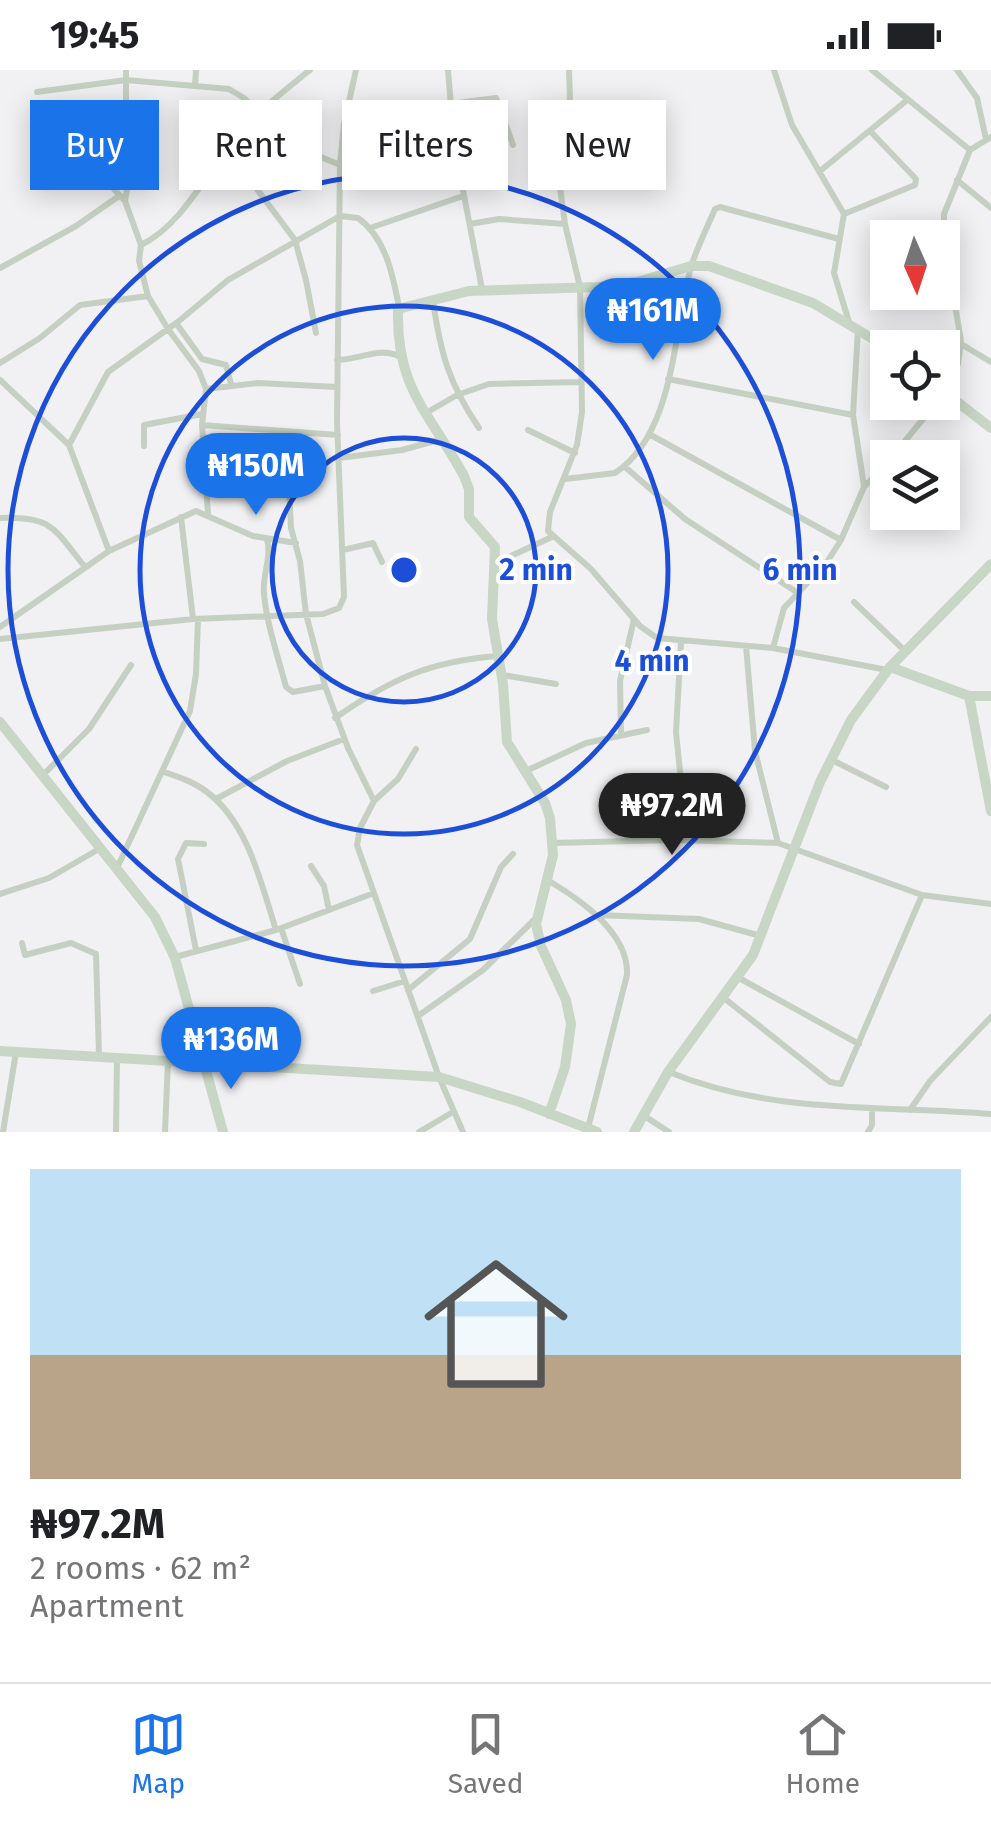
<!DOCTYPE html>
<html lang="en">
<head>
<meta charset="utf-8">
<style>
  :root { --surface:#fff; --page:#f2f2f2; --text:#202124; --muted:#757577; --line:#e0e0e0; --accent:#1a73e8 }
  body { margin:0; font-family:"Fira Sans",sans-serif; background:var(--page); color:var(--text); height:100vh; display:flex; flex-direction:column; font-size:38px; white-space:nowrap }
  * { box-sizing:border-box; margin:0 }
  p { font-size:32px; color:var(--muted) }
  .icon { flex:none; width:55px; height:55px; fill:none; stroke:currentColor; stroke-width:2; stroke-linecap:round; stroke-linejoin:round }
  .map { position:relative; height:1062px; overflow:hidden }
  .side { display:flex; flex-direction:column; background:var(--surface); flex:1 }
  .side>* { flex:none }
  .guide { position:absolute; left:30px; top:30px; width:932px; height:90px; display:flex; gap:20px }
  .needle { width:65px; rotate:177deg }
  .tools { position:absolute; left:870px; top:150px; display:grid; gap:20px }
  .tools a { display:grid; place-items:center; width:90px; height:90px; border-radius:0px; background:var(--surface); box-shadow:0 5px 25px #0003; font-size:50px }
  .price { position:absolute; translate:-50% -85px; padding:0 22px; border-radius:35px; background:var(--accent); color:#fff; font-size:32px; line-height:65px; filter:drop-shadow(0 2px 5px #0008) }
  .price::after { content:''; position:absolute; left:50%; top:60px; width:30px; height:22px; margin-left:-15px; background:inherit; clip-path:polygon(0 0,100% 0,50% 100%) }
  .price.on { background:#222; color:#fff }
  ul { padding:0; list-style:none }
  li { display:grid; align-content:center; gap:20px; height:530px; padding:0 30px }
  li span { display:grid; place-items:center; height:310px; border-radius:0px; color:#555 }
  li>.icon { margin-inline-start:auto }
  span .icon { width:180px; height:180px; fill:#fffc; stroke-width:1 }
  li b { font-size:42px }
  .chip { padding:0 35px; border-radius:0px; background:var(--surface); box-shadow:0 5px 25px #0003; font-size:35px; line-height:90px }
  .chip.on { background:var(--accent); color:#fff }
  .status { display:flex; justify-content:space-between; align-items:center; height:70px; padding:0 50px; background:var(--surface); direction:ltr }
  .status svg { height:28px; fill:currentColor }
  .dock { display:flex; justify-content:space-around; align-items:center; height:140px; border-top:2px solid var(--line); background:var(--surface); font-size:28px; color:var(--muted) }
  .dock a { display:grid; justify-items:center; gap:5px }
  .dock .on { color:var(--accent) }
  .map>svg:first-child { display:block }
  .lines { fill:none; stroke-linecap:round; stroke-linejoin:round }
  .street { stroke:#c6d0c2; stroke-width:6 }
  .secondary { stroke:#c8d6c5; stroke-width:10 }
  .ring { fill:none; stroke:#1d4ed8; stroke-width:5 }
  .centre { fill:#1d4ed8; stroke:#fff; stroke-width:5 }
  .ring-label { font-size:30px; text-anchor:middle; font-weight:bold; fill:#1d4ed8; stroke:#fff; stroke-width:8; stroke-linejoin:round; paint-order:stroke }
</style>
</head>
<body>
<div class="status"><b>19:45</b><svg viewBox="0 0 49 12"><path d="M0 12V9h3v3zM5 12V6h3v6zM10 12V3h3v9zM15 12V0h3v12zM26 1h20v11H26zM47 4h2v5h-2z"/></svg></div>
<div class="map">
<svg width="991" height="1062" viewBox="0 0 991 1062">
  <rect width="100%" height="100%" fill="#f1f0f2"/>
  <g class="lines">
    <path class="street" d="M448,0l6,73 28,146
      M569,0l1,28 -11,82 6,44 15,63 2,125 -5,33 -27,67 -2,19 43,38 49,57 17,12 116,10 114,22
      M774,0l18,55 52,89 -10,59 15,49
      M872,0l98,80
      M957,0l20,28 9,41
      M195,16l1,-16
      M37,22l89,-12 103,9 15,9 51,48 45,19
      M450,34l46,-6 17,47
      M565,63l85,-7
      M343,65l109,-16
      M227,79l68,91 11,40 10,53
      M60,88l51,28 14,15 16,44 -2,16 9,35 20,33 31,42 7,18 -4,36 6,89
      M820,101l86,-70
      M957,110l34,28
      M125,131l8,-46 -7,-50v-35
      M844,144l71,-29 1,-6 -45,-47
      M470,154l29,-5 66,5
      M370,158l93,-32
      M141,175c41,-20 65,-71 93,-106 21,-25 51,-49 76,-69
      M0,198l76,-42 43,-30
      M433,230c7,52 16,84 46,128
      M176,253l26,36 24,6 5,19
      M858,259l-5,86 11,71
      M961,274l30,18
      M337,290c21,0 45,-14 63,-3
      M0,293l40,-25 40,-33 68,-9
      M668,309l185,36
      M0,310l69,65 40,106
      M206,319l52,-6 79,4
      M947,322l11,-28 3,-23 -17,-103v-24l26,-64 21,-13
      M426,343l31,-18 32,-11 92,-2
      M202,355l136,10
      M528,360l47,23
      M649,364l192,106
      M69,375l39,-73 71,-51 49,-41 112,-64 18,2c28,20 35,58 41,89
      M144,376v-21l58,-11
      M339,388l63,-8 40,-11
      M891,388l46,-56
      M624,396l61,53 113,74
      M565,409l50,-6c61,-41 58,-143 76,-206 6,-20 16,-39 24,-58l5,-2 119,32
      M289,417l2,41 9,33 6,53 19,72 23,62 26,53 -14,27 -3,17 82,232 24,55
      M181,447l12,102
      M0,448c53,-2 54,11 85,49
      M267,469c5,19 -5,35 -3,55 3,32 14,62 22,93l7,5 32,-6
      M343,480l30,-7 9,19
      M496,493l58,-27
      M854,532l51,49
      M0,557l109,-76 87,-40 57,25 43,7
      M0,569l193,-20 130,-5 16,-6 5,-11 -7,-175 3,-257 4,-41 12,-54
      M746,576l9,105 23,92
      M773,578l11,-40 43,-46 14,-22 23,-53 24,-25
      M503,605l53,9
      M335,648c56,-39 95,-57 163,-62
      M621,665l-1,-54 14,-62
      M832,690l54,27
      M526,701l60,-28 61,-13
      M164,702c15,5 30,10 43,20 41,31 54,91 69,138
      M42,706l47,-47 42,-64
      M216,729l71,-38 57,-22
      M375,730l23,-21 18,-30
      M672,770l10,-49 -6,-59 5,-90
      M553,773l119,-3 106,3 144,52 69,9
      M311,796l13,20 5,24
      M117,798l73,-157 6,-37 2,-55
      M549,811c32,19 80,52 78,94l-39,153
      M0,824l49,-16 50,-29
      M597,845l102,4 62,17
      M281,858l19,56
      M22,873l3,12 46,-12 25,11 3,101
      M196,880l-18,-91 8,-16 18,1
      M175,887l101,-27 98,-37
      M739,908l120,66
      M408,920l62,-51 31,-72 12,-13
      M373,921l32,-10
      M724,928l106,84 11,2 81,-189
      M418,946l65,-46 52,-51
      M669,1002c103,43 214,33 322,42
      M910,1040l20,-29 61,-64
      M643,1045l26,17
      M3,1062l13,-80
      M116,1062l1,-74
      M165,1062l3,-72
      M419,1062l34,-20
      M868,1062l4,-7v-15"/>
    <path class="secondary" d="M942,320l49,38
      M890,597l79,29h22
      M969,626l22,115
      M0,652l155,195 20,41 48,174
      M0,981l439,26 81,25 77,30
      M549,1044l16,-47 6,-43 -5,-24 -25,-54 -5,-22 17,-69 -3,-37 -5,-15 -38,-61 -4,-58 -11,-65 3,-72 -26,-30v-28l-5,-13c-36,-66 -68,-87 -66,-167l71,-18 130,-4 38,-5 54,-16h18l104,37 75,45
      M634,1062l34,-60 85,-117 67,-173 31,-62 39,-53 101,-103"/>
  </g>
  <g class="ring">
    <circle cx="404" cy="500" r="132"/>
    <circle cx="404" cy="500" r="264"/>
    <circle cx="404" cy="500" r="396"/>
  </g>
  <circle cx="404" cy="500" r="15" class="centre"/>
  <g class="ring-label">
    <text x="536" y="510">2 min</text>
    <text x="800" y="510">6 min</text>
    <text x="652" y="601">4 min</text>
  </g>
</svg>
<div class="tools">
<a><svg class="needle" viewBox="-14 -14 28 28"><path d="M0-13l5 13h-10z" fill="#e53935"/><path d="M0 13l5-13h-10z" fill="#757577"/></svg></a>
<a><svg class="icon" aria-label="locate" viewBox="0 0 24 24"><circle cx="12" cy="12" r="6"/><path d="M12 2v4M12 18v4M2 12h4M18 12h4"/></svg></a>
<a><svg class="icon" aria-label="layers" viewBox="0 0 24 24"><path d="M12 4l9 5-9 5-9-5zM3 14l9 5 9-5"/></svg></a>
</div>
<b class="price" style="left:653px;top:293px">₦161M</b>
<b class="price" style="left:256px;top:448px">₦150M</b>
<b class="price on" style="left:672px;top:788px">₦97.2M</b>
<b class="price" style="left:231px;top:1022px">₦136M</b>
<div class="guide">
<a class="chip on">Buy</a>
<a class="chip">Rent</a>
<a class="chip">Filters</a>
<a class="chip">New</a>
</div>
</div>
<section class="side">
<ul>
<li><span style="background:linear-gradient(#bfe0f5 60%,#b9a48a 0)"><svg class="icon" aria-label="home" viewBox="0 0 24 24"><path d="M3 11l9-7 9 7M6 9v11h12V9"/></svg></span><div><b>₦97.2M</b><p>2 rooms · 62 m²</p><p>Apartment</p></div></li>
</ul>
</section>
<nav class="dock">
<a class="on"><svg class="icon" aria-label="map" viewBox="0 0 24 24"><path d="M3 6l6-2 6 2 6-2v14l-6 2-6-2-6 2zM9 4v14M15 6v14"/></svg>Map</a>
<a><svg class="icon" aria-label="saved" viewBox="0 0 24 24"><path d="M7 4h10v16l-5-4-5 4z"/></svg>Saved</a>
<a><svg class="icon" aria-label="home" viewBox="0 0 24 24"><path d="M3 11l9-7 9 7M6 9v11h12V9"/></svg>Home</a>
</nav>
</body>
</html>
